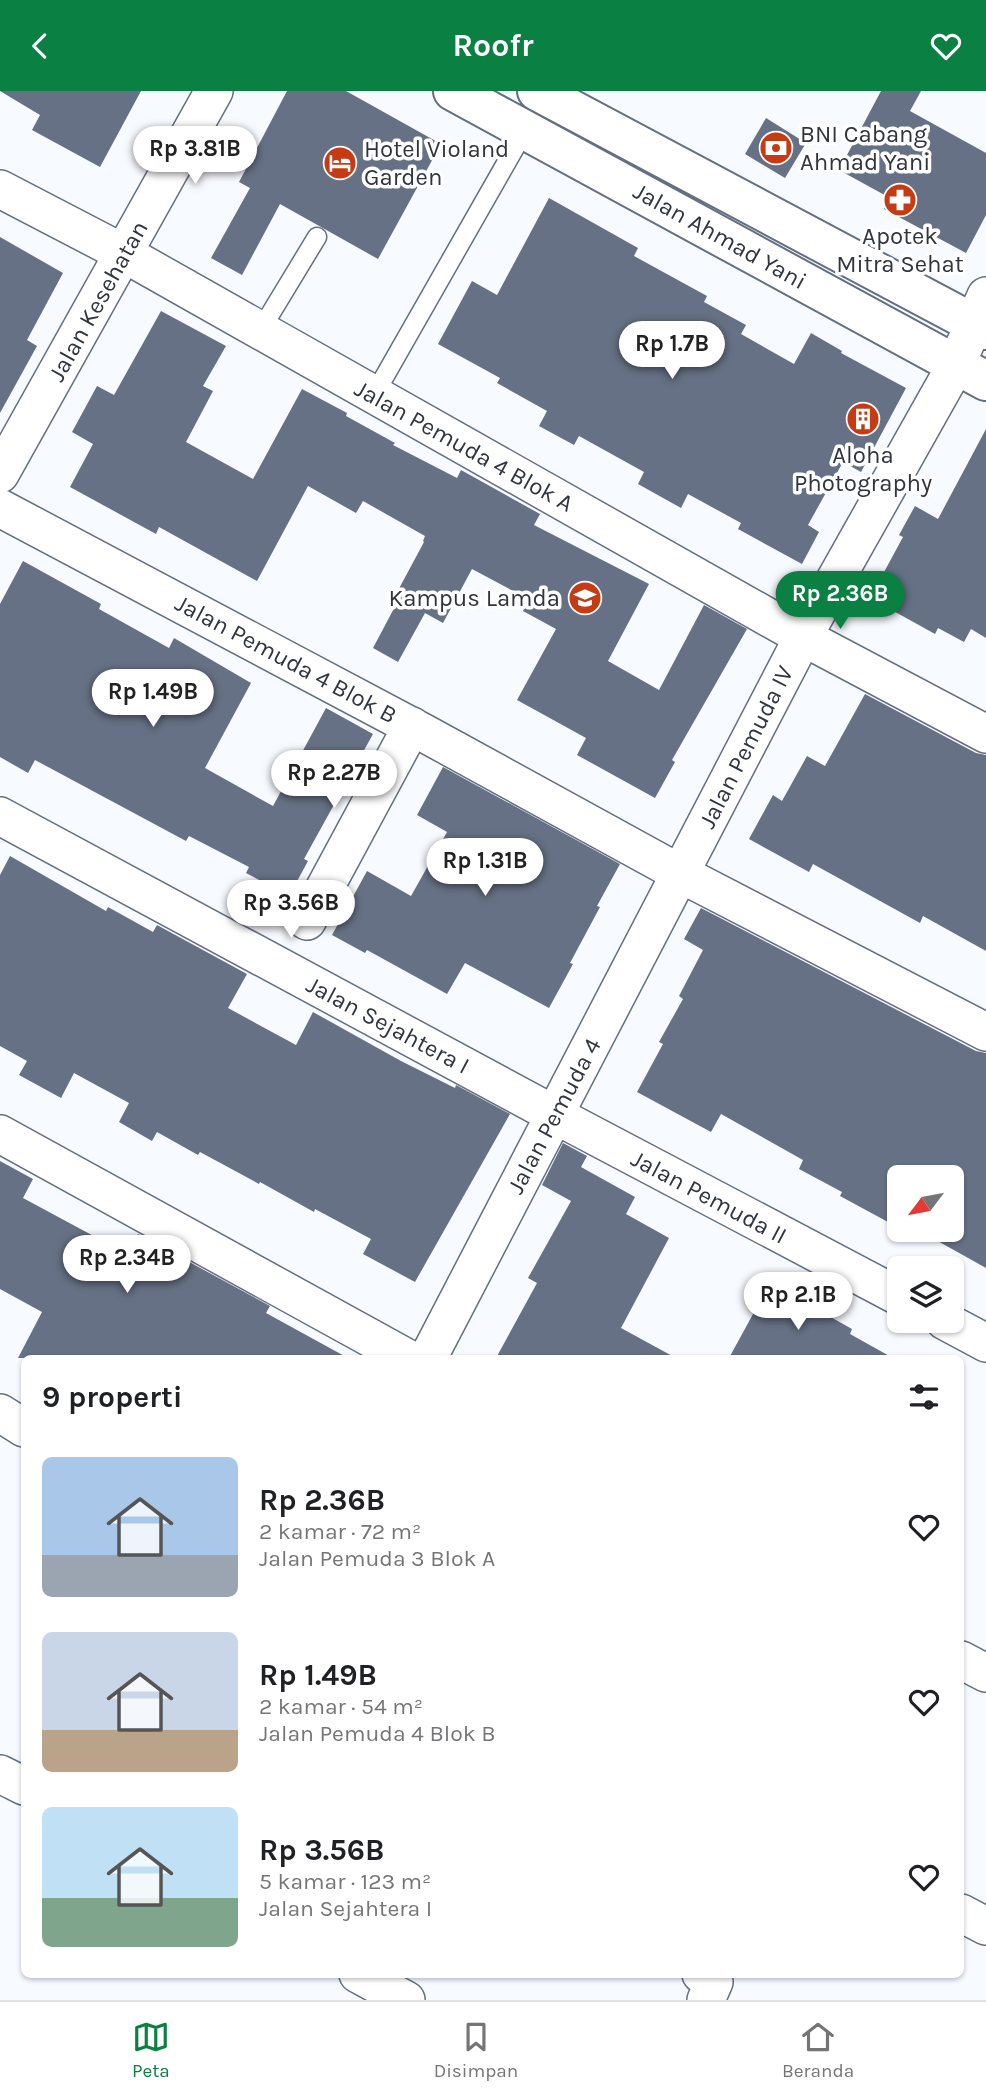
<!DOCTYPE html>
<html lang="id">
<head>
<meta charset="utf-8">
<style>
  :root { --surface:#fff; --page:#f2f2f2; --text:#202124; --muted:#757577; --line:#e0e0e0; --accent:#0b8043 }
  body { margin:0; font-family:Karla,sans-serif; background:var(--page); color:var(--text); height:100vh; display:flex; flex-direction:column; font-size:26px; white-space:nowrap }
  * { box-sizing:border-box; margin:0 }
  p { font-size:23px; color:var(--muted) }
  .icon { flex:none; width:38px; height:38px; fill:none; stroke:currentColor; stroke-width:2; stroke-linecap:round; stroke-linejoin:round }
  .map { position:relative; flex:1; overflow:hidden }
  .details { position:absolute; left:21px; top:1264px; width:943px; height:623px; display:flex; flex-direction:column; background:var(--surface); border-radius:10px; box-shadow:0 2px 5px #0004 }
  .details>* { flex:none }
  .needle { width:46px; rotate:238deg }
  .fabs { position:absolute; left:887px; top:1074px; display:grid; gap:14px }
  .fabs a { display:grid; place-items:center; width:77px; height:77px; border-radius:10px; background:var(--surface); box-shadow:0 2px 5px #0004; font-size:35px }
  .price { position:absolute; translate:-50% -60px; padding:0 16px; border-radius:24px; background:#fff; color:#222; font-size:23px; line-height:46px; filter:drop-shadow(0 2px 4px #0008) }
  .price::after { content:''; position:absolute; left:50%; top:42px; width:21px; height:16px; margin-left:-10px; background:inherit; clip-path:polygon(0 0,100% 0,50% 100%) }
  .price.on { background:var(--accent); color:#fff }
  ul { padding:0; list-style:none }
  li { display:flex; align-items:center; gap:21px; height:175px; padding:0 21px }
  li span { display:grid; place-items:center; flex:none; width:196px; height:140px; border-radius:10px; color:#555 }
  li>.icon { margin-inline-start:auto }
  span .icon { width:84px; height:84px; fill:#fffc; stroke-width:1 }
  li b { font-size:30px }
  h2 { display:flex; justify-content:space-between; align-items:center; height:84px; padding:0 21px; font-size:30px }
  header { display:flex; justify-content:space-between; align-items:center; height:91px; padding:0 21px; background:var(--accent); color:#fff; font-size:32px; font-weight:700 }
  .tab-bar { display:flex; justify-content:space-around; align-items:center; height:98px; border-top:2px solid var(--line); background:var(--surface); font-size:19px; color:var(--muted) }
  .tab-bar a { display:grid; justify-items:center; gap:4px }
  .tab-bar .on { color:var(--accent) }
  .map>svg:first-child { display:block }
  .building { fill:#667185 }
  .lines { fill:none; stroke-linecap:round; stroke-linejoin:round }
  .service-casing { stroke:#646f83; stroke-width:21 }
  .minor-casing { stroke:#646f83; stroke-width:40 }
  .primary-casing { stroke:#646f83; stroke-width:42 }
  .service { stroke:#fff; stroke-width:18 }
  .minor { stroke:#fff; stroke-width:37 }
  .primary { stroke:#fff; stroke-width:38 }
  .labels { text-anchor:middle; stroke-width:7; stroke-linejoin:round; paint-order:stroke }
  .poi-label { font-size:24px; fill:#31353e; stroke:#fff; text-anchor:start }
  .street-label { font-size:24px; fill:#31353e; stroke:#fff }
</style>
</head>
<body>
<header><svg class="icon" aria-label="back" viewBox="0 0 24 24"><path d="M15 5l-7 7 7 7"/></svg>Roofr<svg class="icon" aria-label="heart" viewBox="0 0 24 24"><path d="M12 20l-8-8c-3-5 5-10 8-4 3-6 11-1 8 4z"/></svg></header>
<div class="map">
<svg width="986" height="1909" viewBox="0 0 986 1909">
  <rect width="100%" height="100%" fill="#f7fafe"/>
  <path class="building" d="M0,0h141l-41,76 -68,-37 8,-15z
    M287,0h59l95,53 -63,115 -98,-55 -38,71 -31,-17 39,-70 -11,-6z
    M881,0h40l-11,20 76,42v62l-20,38 -82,-44 6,-11 -51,-28z
    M766,27l40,25 -21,35 -40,-24z
    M549,107l89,50 -4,8 73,40 -3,6 42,23 -5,9 53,30 17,-31 31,18 -1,2 65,35 -45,84 -18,-10 -35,63 11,7 -17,32 -64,-35 3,-6 -53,-29 -7,14 -43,-24 6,-12 -65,-36 -5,9 -35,-19 8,-15 -50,-28 3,-5 -62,-34 34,-63 25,14z
    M0,146l63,36 -36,67 10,6 -37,67z
    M161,220l65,35 -23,40 10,5 -27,51 67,37 49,-90 45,24 -1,3 49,27 -2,2 64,33 4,-8 79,44 -6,11 115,59 -41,77 51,29 45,-85 43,24 -75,131 3,2 -20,36 -78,-43 9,-17 -69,-38 39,-71 -33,-18 5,-12 -56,-30 -29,54 -18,-10 -27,49 -25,-14 26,-49 -4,-3 29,-54 -1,-1 2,-5 -62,-35 -7,12 -48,-27 -51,95 -98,-54 -3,7 -86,-47 23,-43 -21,-12 25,-46 17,9z
    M986,338v209l-15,-9 -7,13 -26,-14 -3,6 -65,-36 33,-61 -4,-2 16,-29 23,13z
    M23,470l78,43 -2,5 70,39 5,-10 77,45 -46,85 68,38 53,-98 47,26 -69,125 4,2 -19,35 -43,-23 3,-6 -60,-31 -3,5 -151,-81 -7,13 -28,-16v-153z
    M865,603l111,59 10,2v196l-63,-35 -3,7 -107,-59 -4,8 -60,-33 24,-44 9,6 25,-45 18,10z
    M443,676l177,97 -23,42 3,1 -30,56 3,1 -24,44 -84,-45 -18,31 -80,-44 -2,3 -33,-18 35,-64 44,25 36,-64 -30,-17z
    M10,765l96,55 2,-4 45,25 4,-7 90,49 -19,34 68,37 17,-33 88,49 54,27 1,-3 54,29 -95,168 -52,-28 8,-15 -56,-30 -1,3 -54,-30 -1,2 -59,-32 -2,3 -41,-23 -5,9 -33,-19 10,-19 -55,-30 -13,25 -42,-23 8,-14 -27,-15v-171z
    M701,817l275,143 10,2v215l-68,-38h34v-52h-52l-1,50 -59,-32 2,-4 -43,-23 4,-9 -82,-46 -10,18 -74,-40 26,-48 -4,-2 24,-43 -4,-3 24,-46 -19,-11z
    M563,1052l24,13 -6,11 54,30 -9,17 43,24 -48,90 55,30h-180l41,-75 -9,-5 43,-77 -29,-16z
    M0,1070l33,18 -10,19 104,56 11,-20 132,72 -4,7 82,45h-330l24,-46 -42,-23z
    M770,1192l82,46 -2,5 43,24h-164z"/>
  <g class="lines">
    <defs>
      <path id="service" d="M260,240l57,-94
        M374,304l151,-265"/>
      <path id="minor" d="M0,98l125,65 678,383 183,97
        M0,383l214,-383
        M0,417l424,225 257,141 305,158
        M0,725l555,299 345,182
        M307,830l105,-195
        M0,1043l407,224
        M945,1230l41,22
        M428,1267l375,-721 153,-272 30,-69
        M0,1322l24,15
        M961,1569l25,13
        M0,1683l24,12
        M961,1822l25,13
        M358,1883l48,26
        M701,1883l13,8 -8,18"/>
      <path id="primary" d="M453,0l533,290
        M537,0l449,239"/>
    </defs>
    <use href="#service" class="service-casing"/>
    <use href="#minor" class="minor-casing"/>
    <use href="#primary" class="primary-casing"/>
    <use href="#service" class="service"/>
    <use href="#minor" class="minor"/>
    <use href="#primary" class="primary"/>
  </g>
  <defs>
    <symbol id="bank-disc" viewBox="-11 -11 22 22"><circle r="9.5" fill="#c53c14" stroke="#fff"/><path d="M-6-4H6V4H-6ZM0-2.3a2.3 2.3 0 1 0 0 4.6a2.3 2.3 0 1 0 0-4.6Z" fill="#fff"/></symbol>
    <symbol id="hotel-disc" viewBox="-11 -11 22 22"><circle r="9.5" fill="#c53c14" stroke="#fff"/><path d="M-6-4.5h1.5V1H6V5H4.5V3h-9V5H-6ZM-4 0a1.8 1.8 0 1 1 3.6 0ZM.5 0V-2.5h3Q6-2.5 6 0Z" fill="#fff"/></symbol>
    <symbol id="pharmacy-disc" viewBox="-11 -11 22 22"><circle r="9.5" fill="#c53c14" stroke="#fff"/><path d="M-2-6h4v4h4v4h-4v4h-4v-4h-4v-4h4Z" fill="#fff"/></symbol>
    <symbol id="building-disc" viewBox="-11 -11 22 22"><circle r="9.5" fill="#c53c14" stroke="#fff"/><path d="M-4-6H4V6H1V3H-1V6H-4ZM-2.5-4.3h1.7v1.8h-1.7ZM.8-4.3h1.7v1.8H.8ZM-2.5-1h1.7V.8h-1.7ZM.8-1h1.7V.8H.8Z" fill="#fff"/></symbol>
    <symbol id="university-disc" viewBox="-11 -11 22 22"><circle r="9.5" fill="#c53c14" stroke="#fff"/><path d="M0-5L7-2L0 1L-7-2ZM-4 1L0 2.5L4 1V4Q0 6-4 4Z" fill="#fff"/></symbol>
  </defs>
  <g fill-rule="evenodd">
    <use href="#bank-disc" x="757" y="38" width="38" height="38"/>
    <use href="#hotel-disc" x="321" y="53" width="38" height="38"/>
    <use href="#pharmacy-disc" x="881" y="90" width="38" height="38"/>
    <use href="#building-disc" x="844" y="309" width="38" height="38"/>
    <use href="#university-disc" x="566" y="488" width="38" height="38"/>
  </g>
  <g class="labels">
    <g class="poi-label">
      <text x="800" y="51">BNI Cabang<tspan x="800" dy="28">Ahmad Yani</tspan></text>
      <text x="364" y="66">Hotel Violand<tspan x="364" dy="28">Garden</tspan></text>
      <text x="900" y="153" text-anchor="middle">Apotek<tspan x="900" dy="28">Mitra Sehat</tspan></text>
      <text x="863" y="372" text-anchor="middle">Aloha<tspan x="863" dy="28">Photography</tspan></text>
      <text x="560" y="515" text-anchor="end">Kampus Lamda</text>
    </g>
    <g class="street-label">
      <text transform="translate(720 145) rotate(29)" y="8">Jalan Ahmad Yani</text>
      <text transform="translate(98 210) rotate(-61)" y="8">Jalan Kesehatan</text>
      <text transform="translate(464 355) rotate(29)" y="8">Jalan Pemuda 4 Blok A</text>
      <text transform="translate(286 568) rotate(28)" y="8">Jalan Pemuda 4 Blok B</text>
      <text transform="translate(746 656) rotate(-63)" y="8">Jalan Pemuda IV</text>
      <text transform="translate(388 934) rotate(28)" y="8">Jalan Sejahtera I</text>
      <text transform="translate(554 1025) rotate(-62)" y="8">Jalan Pemuda 4</text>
      <text transform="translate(709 1106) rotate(28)" y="8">Jalan Pemuda II</text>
    </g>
  </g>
</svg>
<div class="fabs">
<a><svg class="needle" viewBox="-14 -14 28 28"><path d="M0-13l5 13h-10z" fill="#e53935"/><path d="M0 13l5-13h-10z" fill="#757577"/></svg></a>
<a><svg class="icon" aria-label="layers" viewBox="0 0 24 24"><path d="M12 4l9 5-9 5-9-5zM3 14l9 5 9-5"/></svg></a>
</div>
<b class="price" style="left:195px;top:95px">Rp 3.81B</b>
<b class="price" style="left:672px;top:290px">Rp 1.7B</b>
<b class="price on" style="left:840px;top:540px">Rp 2.36B</b>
<b class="price" style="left:153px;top:638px">Rp 1.49B</b>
<b class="price" style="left:334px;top:719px">Rp 2.27B</b>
<b class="price" style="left:485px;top:807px">Rp 1.31B</b>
<b class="price" style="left:291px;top:849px">Rp 3.56B</b>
<b class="price" style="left:127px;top:1204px">Rp 2.34B</b>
<b class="price" style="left:798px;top:1241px">Rp 2.1B</b>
<section class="details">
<h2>9 properti<svg class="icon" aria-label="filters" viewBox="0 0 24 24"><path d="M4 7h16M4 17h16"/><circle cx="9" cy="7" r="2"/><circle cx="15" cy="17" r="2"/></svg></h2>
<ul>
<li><span style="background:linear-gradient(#a9c7e8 70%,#9aa5b1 0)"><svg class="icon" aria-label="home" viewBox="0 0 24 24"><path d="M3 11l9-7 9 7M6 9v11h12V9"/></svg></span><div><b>Rp 2.36B</b><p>2 kamar · 72 m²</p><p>Jalan Pemuda 3 Blok A</p></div><svg class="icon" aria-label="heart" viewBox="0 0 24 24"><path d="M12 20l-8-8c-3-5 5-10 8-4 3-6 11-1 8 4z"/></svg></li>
<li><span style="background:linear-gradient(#c9d6e8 70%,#b9a48a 0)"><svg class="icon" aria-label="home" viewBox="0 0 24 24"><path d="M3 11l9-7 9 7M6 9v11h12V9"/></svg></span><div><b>Rp 1.49B</b><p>2 kamar · 54 m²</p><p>Jalan Pemuda 4 Blok B</p></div><svg class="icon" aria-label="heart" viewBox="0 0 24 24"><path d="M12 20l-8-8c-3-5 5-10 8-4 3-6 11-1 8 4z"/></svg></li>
<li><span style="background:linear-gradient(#bfe0f5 65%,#7fa58c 0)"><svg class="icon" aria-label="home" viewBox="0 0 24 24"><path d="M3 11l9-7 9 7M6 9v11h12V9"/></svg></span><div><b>Rp 3.56B</b><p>5 kamar · 123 m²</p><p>Jalan Sejahtera I</p></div><svg class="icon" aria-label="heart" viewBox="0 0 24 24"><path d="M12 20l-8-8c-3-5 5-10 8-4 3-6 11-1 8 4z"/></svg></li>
</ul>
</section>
</div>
<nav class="tab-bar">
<a class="on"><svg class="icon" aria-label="map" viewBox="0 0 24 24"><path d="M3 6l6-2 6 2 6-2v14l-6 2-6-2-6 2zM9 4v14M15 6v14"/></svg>Peta</a>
<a><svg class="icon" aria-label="saved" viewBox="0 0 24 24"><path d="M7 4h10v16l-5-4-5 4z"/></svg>Disimpan</a>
<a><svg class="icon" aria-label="home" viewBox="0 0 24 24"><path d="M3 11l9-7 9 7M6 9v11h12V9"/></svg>Beranda</a>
</nav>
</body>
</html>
